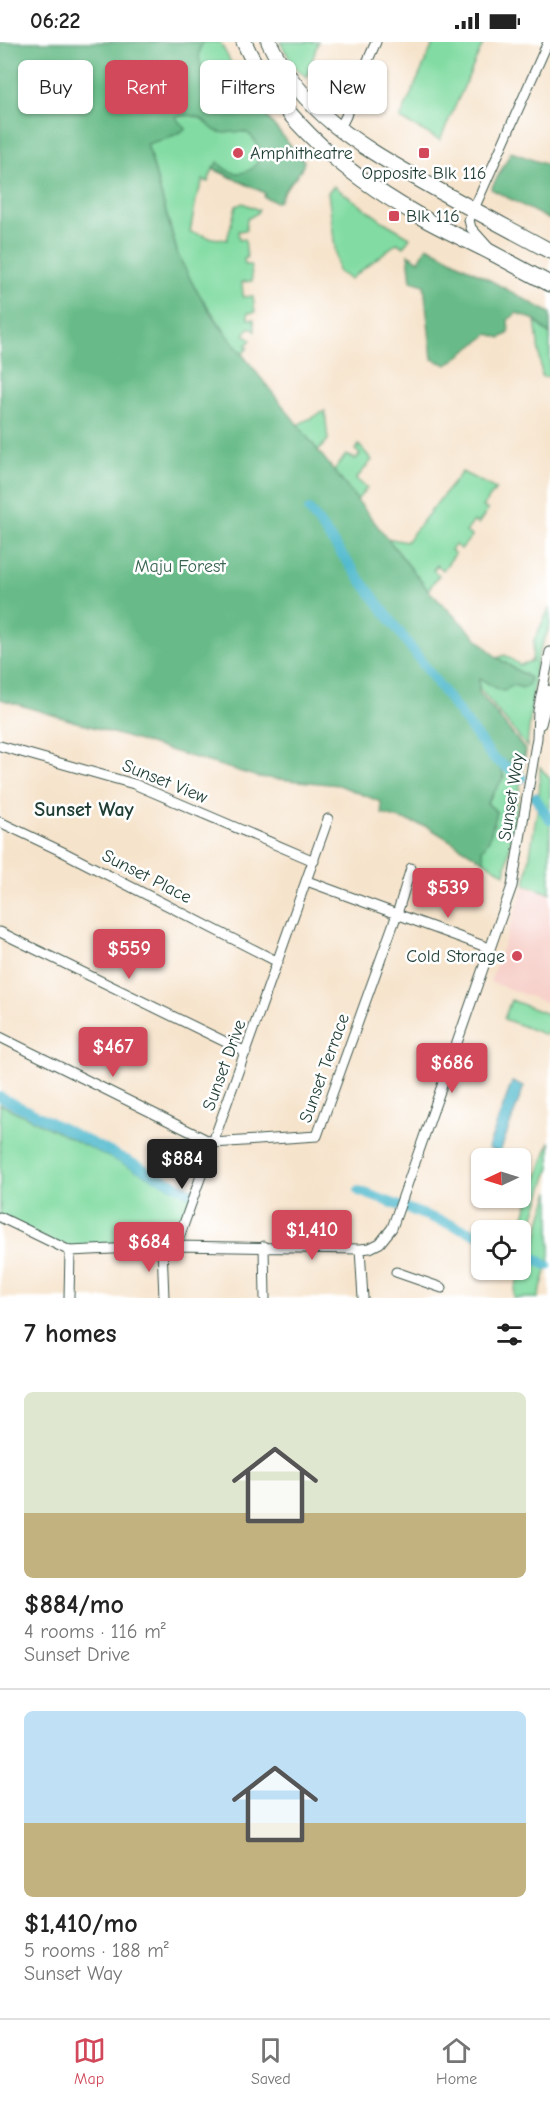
<!DOCTYPE html>
<html lang="en">
<head>
<meta charset="utf-8">
<style>
  :root { --surface:#fff; --page:#f2f2f2; --text:#222; --muted:#767676; --line:#e0e0e0; --accent:#d1495b }
  body { margin:0; font-family:"Comic Neue",sans-serif; background:var(--page); color:var(--text); height:100vh; display:flex; flex-direction:column; font-size:22px; white-space:nowrap }
  * { box-sizing:border-box; margin:0 }
  p { font-size:20px; color:var(--muted) }
  .icon { flex:none; width:33px; height:33px; fill:none; stroke:currentColor; stroke-width:2; stroke-linecap:round; stroke-linejoin:round }
  .map { position:relative; height:1256px; overflow:hidden }
  .drawer { display:flex; flex-direction:column; background:var(--surface); flex:1 }
  .drawer>* { flex:none }
  .top-card { position:absolute; left:18px; top:18px; width:514px; height:54px; display:flex; gap:12px }
  .needle { width:39px; rotate:266deg }
  .controls { position:absolute; left:471px; top:1106px; display:grid; gap:12px }
  .controls a { display:grid; place-items:center; width:60px; height:60px; border-radius:9px; background:var(--surface); box-shadow:0 2px 4px #0004; font-size:30px }
  .price { position:absolute; translate:-50% -51px; padding:0 14px; border-radius:6px; background:var(--accent); color:#fff; font-size:20px; line-height:39px; filter:drop-shadow(0 2px 3px #0008) }
  .price::after { content:''; position:absolute; left:50%; top:36px; width:18px; height:14px; margin-left:-9px; background:inherit; clip-path:polygon(0 0,100% 0,50% 100%) }
  .price.on { background:#222; color:#fff }
  ul { padding:0; list-style:none }
  li { display:grid; align-content:center; gap:12px; height:318px; padding:0 24px }
  li+li { border-top:2px solid var(--line) }
  li span { display:grid; place-items:center; height:186px; border-radius:9px; color:#555 }
  li>.icon { margin-inline-start:auto }
  span .icon { width:108px; height:108px; fill:#fffc; stroke-width:1 }
  li b { font-size:26px }
  h2 { display:flex; justify-content:space-between; align-items:center; height:72px; padding:0 24px; font-size:26px }
  .pill { padding:0 21px; border-radius:9px; background:var(--surface); box-shadow:0 2px 4px #0004; font-size:21px; line-height:54px }
  .pill.on { background:var(--accent); color:#fff }
  .status { display:flex; justify-content:space-between; align-items:center; height:42px; padding:0 30px; background:var(--surface); direction:ltr }
  .status svg { height:16px; fill:currentColor }
  .tab-bar { display:flex; justify-content:space-around; align-items:center; height:84px; border-top:2px solid var(--line); background:var(--surface); font-size:16px; color:var(--muted) }
  .tab-bar a { display:grid; justify-items:center; gap:3px }
  .tab-bar .on { color:var(--accent) }
  .map>svg:first-child { display:block }
  .built { fill:#f7d0ca }
  .green { fill:#81dba2; stroke:#508c6b; stroke-width:1.5 }
  .forest { fill:#68bb88; stroke:#447c5e; stroke-width:1.5 }
  .water { fill:#50b9cd; stroke:#387b80; stroke-width:1.5 }
  .lines { fill:none; stroke-linecap:round; stroke-linejoin:round }
  .canal { stroke:#50b9cd; stroke-width:10 }
  .street-casing { stroke:#3f564b; stroke-width:11 }
  .primary-casing { stroke:#3f564b; stroke-width:17 }
  .street { stroke:#fff; stroke-width:9 }
  .primary { stroke:#fff; stroke-width:15 }
  .poi-dot { fill:#d1495b; stroke:#fff; stroke-width:2 }
  .labels { text-anchor:middle; stroke-width:5; stroke-linejoin:round; paint-order:stroke }
  .poi-label { font-size:18px; fill:#1f3d34; stroke:#fff; text-anchor:start }
  .park-label { font-size:18px; fill:#386450; stroke:#fff }
  .street-label { font-size:18px; fill:#1f3d34; stroke:#fff }
  .neighbourhood-label { font-size:20px; font-weight:bold; fill:#1f3d34; stroke:#fff }
</style>
</head>
<body>
<div class="status"><b>06:22</b><svg viewBox="0 0 49 12"><path d="M0 12V9h3v3zM5 12V6h3v6zM10 12V3h3v9zM15 12V0h3v12zM26 1h20v11H26zM47 4h2v5h-2z"/></svg></div>
<div class="map">
<svg width="550" height="1256" viewBox="0 0 550 1256">
  <rect width="100%" height="100%" fill="#fff"/>
  <filter id="ink" filterUnits="userSpaceOnUse"><feTurbulence type="fractalNoise" baseFrequency=".0167" numOctaves="2"/><feDisplacementMap in="SourceGraphic" scale="12" xChannelSelector="R" yChannelSelector="G"/><feConvolveMatrix kernelMatrix="1 2 1 2 8 2 1 2 1" color-interpolation-filters="sRGB"/></filter>
  <filter id="wash" filterUnits="userSpaceOnUse"><feTurbulence type="fractalNoise" baseFrequency=".008" numOctaves="4" result="noise"/><feDisplacementMap in="SourceGraphic" scale="24" xChannelSelector="R" yChannelSelector="G"/><feGaussianBlur stdDeviation="1.35" result="paint"/><feColorMatrix in="noise" values="0 0 0 0 0 0 0 0 0 0 0 0 0 0 0 0 0 1.4 0 .05"/><feComposite in="paint" operator="in"/></filter>
  <g filter="url(#wash)">
    <rect width="100%" height="100%" fill="#f6e3cb"/>
    <path class="built" d="M525,843l25,8v111l-60,-22z"/>
    <path class="green" d="M128,0h92c22,44 51,83 84,119 -3,16 -19,21 -25,40l-3,1 -12,-5 1,-4 -52,-24 -5,13 -5,-2 -7,20 -6,32 16,4v1l21,3 9,-34 7,-3 16,7 -3,4 -9,5 -1,11 -8,1 1,9 6,-1 2,19 -3,1 1,6h6l1,16 -10,1 1,15 10,-1 2,16 -7,1v6h6l1,12 -5,-4 -6,7 7,6 -5,5 2,3 -7,7 -46,-67 -12,-21 -5,-12 -31,-112 21,-5 18,-9 -12,-12z
      M280,0h38l-11,36 -13,-12z
      M434,0h50l-44,98 -40,-21z
      M334,144l50,36 26,15 -6,10 -7,-4 -47,36 -12,-7 -10,-80z
      M535,278l15,15v41l-8,1z
      M325,369l3,29 -10,11 -21,-26z
      M359,403l13,15 -16,19 11,9 -10,12 -24,-29 13,-16 10,4 4,-5 -5,-4z
      M462,430l34,17 -13,18 5,3 -10,14 -4,-3 -8,11 6,4 -11,13 -6,-4 -4,5 4,4 -12,16 -6,-5 -4,5 6,5 -11,15 -41,-52 19,4z
      M550,565v18l-11,28 -3,11 -9,83 -48,-59v-9l14,5 5,6 15,-5 10,3 7,-10 -33,-20 8,-3 15,10 12,-4 2,-21z
      M526,709l-21,123 -20,-12 -4,-12 8,-11 8,-27 -10,-9 6,-11 8,-24 13,-10 8,2z
      M540,725l10,12v38l-11,-16z
      M538,763l12,18v70l-25,-8z
      M511,958l39,15v9l-4,11 -42,-16z
      M0,1062l193,94 -17,48 -106,5 -70,-34z
      M550,1099v26l-16,49 -6,33 -7,-4 -2,-15z
      M550,1149v65l-2,9 -15,-9 8,-37z
      M532,1217l15,9 -9,30h-24c0,-19 9,-24 18,-39z"/>
    <path class="forest" d="M0,0h203c-14,23 15,56 36,67l19,-3 31,38 15,17c-3,16 -19,22 -25,40l-3,1 -12,-5 1,-4 -52,-25 5,-6c16,22 49,8 39,-17 -10,-24 -29,-7 -41,-14 -5,-2 -9,-9 -14,-12 -9,-5 -19,-4 -27,-2l11,12 -18,9 -21,6 31,111 17,33 21,33 212,269 69,68 33,20 -2,8 -5,2 -10,-3 -9,6c-9,-1 -15,-9 -25,-12v13l47,59 -4,9 -8,-2 -13,9 3,10 -17,26 10,9 -8,28 -7,10 3,12 -57,-35 -46,-13 -1,-12 -42,-17 -81,-8 -258,-78z
      M511,110l39,14v54l-59,-31z
      M427,204l123,67v22l-15,-15 -18,-7 -9,7 1,13 -8,5 -12,-4 -42,31 -15,-6 -8,-74 -13,-4 -3,-27 11,7z"/>
    <path class="water" d="M512,1040l12,4 -24,66 -12,-4z"/>
    <g class="lines">
      <path class="canal" d="M309,468l183,247 30,21
        M535,755l15,23
        M0,1055l190,95
        M359,1149l123,45
        M520,1208l7,4
        M533,1215l14,9"/>
    </g>
  </g>
  <g filter="url(#ink)">
    <g class="lines">
      <defs>
        <path id="street" d="M306,52c20,7 30,16 47,0
          M339,88l7,-14 7,-22 23,-52
          M488,205l-17,-19 -2,-8 79,-178
          M541,682l9,-34
          M0,704l134,38 180,77
          M0,780l63,30 215,110
          M307,839l182,67
          M0,890l246,120
          M0,995l213,106
          M213,1101l104,-7 80,-222 14,-46
          M0,1175l70,34 106,-5 184,3 10,-1 10,-5 12,-15 120,-342 25,-148 1,-27 12,-59
          M176,1204l152,-427
          M264,1204l1,52
          M162,1205l2,51
          M360,1207l3,49
          M396,1230l46,16
          M69,1256l1,-47"/>
        <path id="primary" d="M244,0c34,76 102,132 172,172 25,15 52,26 78,40 19,10 37,20 56,30
          M269,0c33,70 88,102 153,139 42,24 85,47 128,70"/>
      </defs>
      <use href="#street" class="street-casing"/>
      <use href="#primary" class="primary-casing"/>
      <use href="#street" class="street"/>
      <use href="#primary" class="primary"/>
    </g>
  </g>
  <g class="poi-dot">
    <circle cx="238" cy="111" r="6"/>
    <rect x="418" y="105" width="12" height="12" rx="3"/>
    <rect x="388" y="168" width="12" height="12" rx="3"/>
    <circle cx="517" cy="914" r="6"/>
  </g>
  <g class="labels">
    <g class="poi-label">
      <text x="250" y="117">Amphitheatre</text>
      <text x="424" y="137" text-anchor="middle">Opposite Blk 116</text>
      <text x="406" y="180">Blk 116</text>
      <text x="505" y="920" text-anchor="end">Cold Storage</text>
    </g>
    <g class="park-label">
      <text x="180" y="530">Maju Forest</text>
    </g>
    <g class="street-label">
      <text transform="translate(165 739) rotate(22)" y="6">Sunset View</text>
      <text transform="translate(511 755) rotate(-81)" y="6">Sunset Way</text>
      <text transform="translate(147 834) rotate(27)" y="6">Sunset Place</text>
      <text transform="translate(224 1023) rotate(-70)" y="6">Sunset Drive</text>
      <text transform="translate(324 1026) rotate(-70)" y="6">Sunset Terrace</text>
    </g>
    <g class="neighbourhood-label">
      <text x="84" y="774">Sunset Way</text>
    </g>
  </g>
</svg>
<div class="controls">
<a><svg class="needle" viewBox="-14 -14 28 28"><path d="M0-13l5 13h-10z" fill="#e53935"/><path d="M0 13l5-13h-10z" fill="#767676"/></svg></a>
<a><svg class="icon" aria-label="locate" viewBox="0 0 24 24"><circle cx="12" cy="12" r="6"/><path d="M12 2v4M12 18v4M2 12h4M18 12h4"/></svg></a>
</div>
<b class="price" style="left:448px;top:877px">$539</b>
<b class="price" style="left:129px;top:938px">$559</b>
<b class="price" style="left:113px;top:1036px">$467</b>
<b class="price" style="left:452px;top:1052px">$686</b>
<b class="price on" style="left:182px;top:1148px">$884</b>
<b class="price" style="left:312px;top:1219px">$1,410</b>
<b class="price" style="left:149px;top:1231px">$684</b>
<div class="top-card">
<a class="pill">Buy</a>
<a class="pill on">Rent</a>
<a class="pill">Filters</a>
<a class="pill">New</a>
</div>
</div>
<section class="drawer">
<h2>7 homes<svg class="icon" aria-label="filters" viewBox="0 0 24 24"><path d="M4 7h16M4 17h16"/><circle cx="9" cy="7" r="2"/><circle cx="15" cy="17" r="2"/></svg></h2>
<ul>
<li><span style="background:linear-gradient(#dfe7d0 65%,#c2b280 0)"><svg class="icon" aria-label="home" viewBox="0 0 24 24"><path d="M3 11l9-7 9 7M6 9v11h12V9"/></svg></span><div><b>$884/mo</b><p>4 rooms · 116 m²</p><p>Sunset Drive</p></div></li>
<li><span style="background:linear-gradient(#bfe0f5 60%,#c2b280 0)"><svg class="icon" aria-label="home" viewBox="0 0 24 24"><path d="M3 11l9-7 9 7M6 9v11h12V9"/></svg></span><div><b>$1,410/mo</b><p>5 rooms · 188 m²</p><p>Sunset Way</p></div></li>
</ul>
</section>
<nav class="tab-bar">
<a class="on"><svg class="icon" aria-label="map" viewBox="0 0 24 24"><path d="M3 6l6-2 6 2 6-2v14l-6 2-6-2-6 2zM9 4v14M15 6v14"/></svg>Map</a>
<a><svg class="icon" aria-label="saved" viewBox="0 0 24 24"><path d="M7 4h10v16l-5-4-5 4z"/></svg>Saved</a>
<a><svg class="icon" aria-label="home" viewBox="0 0 24 24"><path d="M3 11l9-7 9 7M6 9v11h12V9"/></svg>Home</a>
</nav>
</body>
</html>
